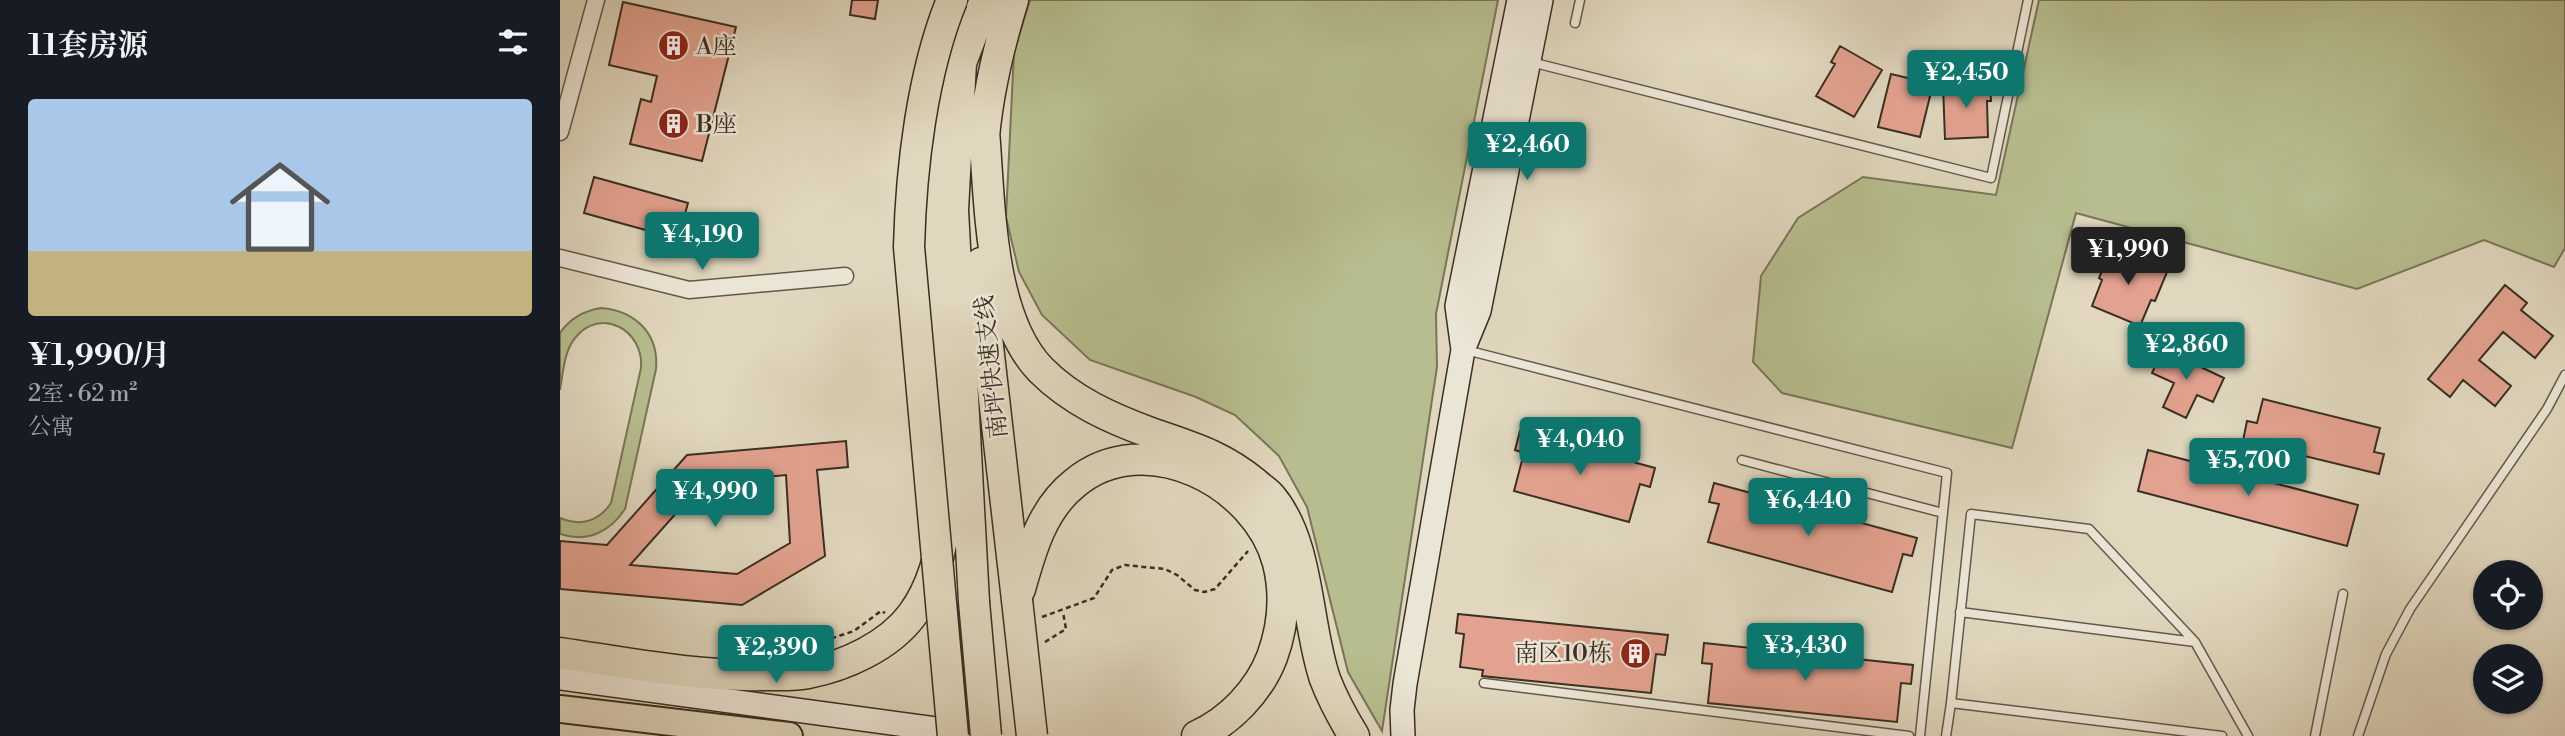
<!DOCTYPE html>
<html lang="zh">
<head>
<meta charset="utf-8">
<style>
  :root { --surface:#171b24; --page:#242831; --text:#f1f3f6; --muted:#9ea1a6; --line:#363941; --accent:#0f766e }
  body { margin:0; font-family:"Libre Bodoni","Noto Serif SC",serif; background:var(--page); color:var(--text); height:100vh; display:flex; flex-direction:column; font-size:26px; white-space:nowrap }
  * { box-sizing:border-box; margin:0 }
  p { font-size:23px; color:var(--muted) }
  .icon { flex:none; width:38px; height:38px; fill:none; stroke:currentColor; stroke-width:2; stroke-linecap:round; stroke-linejoin:round }
  .map { position:relative; flex:1; overflow:hidden }
  .details { display:flex; flex-direction:column; background:var(--surface); width:560px }
  .details>* { flex:none }
  .controls { position:absolute; left:1913px; top:560px; display:grid; gap:14px }
  .controls a { display:grid; place-items:center; width:70px; height:70px; border-radius:50%; background:var(--surface); box-shadow:0 2px 5px #0004; font-size:35px }
  .price { position:absolute; translate:-50% -60px; padding:0 16px; border-radius:7px; background:var(--accent); color:#fff; font-size:23px; line-height:46px; filter:drop-shadow(0 2px 4px #0008) }
  .price::after { content:''; position:absolute; left:50%; top:42px; width:21px; height:16px; margin-left:-10px; background:inherit; clip-path:polygon(0 0,100% 0,50% 100%) }
  .price.selected { background:#222; color:#fff }
  ul { padding:0; list-style:none }
  li { display:grid; align-content:center; gap:14px; height:371px; padding:0 28px }
  li+li { border-top:2px solid var(--line) }
  li span { display:grid; place-items:center; height:217px; border-radius:7px; color:#555 }
  li>.icon { margin-inline-start:auto }
  span .icon { width:126px; height:126px; fill:#fffc; stroke-width:1 }
  li b { font-size:30px }
  h2 { display:flex; justify-content:space-between; align-items:center; height:84px; padding:0 28px; font-size:30px }
  main { display:flex; flex:1; min-height:0 }
  .map>svg:first-child { display:block }
  .green { fill:#b7bd8e; stroke:#787658; stroke-width:2 }
  .building { fill:#e3a28f; stroke:#392f23; stroke-width:2; fill-rule:evenodd }
  .lines { fill:none; stroke-linecap:round; stroke-linejoin:round }
  .lane-casing { stroke:#63594a; stroke-width:11 }
  .street-casing { stroke:#63594a; stroke-width:19 }
  .secondary-casing { stroke:#392f23; stroke-width:26 }
  .primary-casing { stroke:#392f23; stroke-width:30 }
  .highway-casing { stroke:#392f23; stroke-width:33 }
  .path { stroke:#392f23; stroke-width:2.5; stroke-dasharray:5 3.5; stroke-linecap:butt }
  .lane { stroke:#ebe5d5; stroke-width:8 }
  .street { stroke:#ebe5d5; stroke-width:16 }
  .secondary { stroke:#ebe5d5; stroke-width:23 }
  .primary { stroke:#e0d7be; stroke-width:26 }
  .highway { stroke:#e0d7be; stroke-width:30 }
  .highway-bridge-casing { stroke:#392f23; stroke-width:33; stroke-linecap:butt }
  .highway-bridge { stroke:#e0d7be; stroke-width:30 }
  .labels { text-anchor:middle; stroke-width:5; stroke-linejoin:round; paint-order:stroke }
  .poi-label { font-size:24px; fill:#392f23; stroke:#ebe5d5; text-anchor:start }
  .street-label { font-size:24px; fill:#392f23; stroke:#ebe5d5 }
</style>
</head>
<body>
<main>
<section class="details">
<h2>11套房源<svg class="icon" aria-label="filters" viewBox="0 0 24 24"><path d="M4 7h16M4 17h16"/><circle cx="9" cy="7" r="2"/><circle cx="15" cy="17" r="2"/></svg></h2>
<ul>
<li><span style="background:linear-gradient(#a9c7e8 70%,#c2b280 0)"><svg class="icon" aria-label="home" viewBox="0 0 24 24"><path d="M3 11l9-7 9 7M6 9v11h12V9"/></svg></span><div><b>¥1,990/月</b><p>2室 · 62 m²</p><p>公寓</p></div></li>
</ul>
</section>
<div class="map">
<svg width="2005" height="736" viewBox="0 0 2005 736">
  <rect width="100%" height="100%" fill="#e0d7be"/>
  <filter id="stains"><feTurbulence type="fractalNoise" baseFrequency=".00286" numOctaves="4"/><feColorMatrix values="0 0 0 0 .2 0 0 0 0 .09 0 0 0 0 .02 0 0 0 .5 -.17"/></filter>
  <radialGradient id="worn" r=".72"><stop offset=".6" stop-color="#630" stop-opacity="0"/><stop offset="1" stop-color="#630" stop-opacity=".3"/></radialGradient>
  <path class="green" d="M470,0h468l-62,314 1,53 -55,364 -34,-59 -41,-165 -28,-51 -44,-41 -39,-18 -106,-37 -48,-45 -23,-43 -13,-55 8,-165z
    M1479,0h526v248l-11,19 -70,-27 -127,49 -281,-76 -64,235 -230,-55 -29,-31 8,-86 37,-58 65,-41 133,18z
    M41,308c35,3 58,26 55,61l-31,140c-15,23 -38,34 -65,25v-16c21,9 39,3 51,-15l30,-135c3,-38 -40,-62 -66,-30 -11,13 -12,36 -15,52v-57c10,-15 23,-22 41,-25z"/>
  <path class="building" d="M292,0h26l-3,19 -25,-4z
    M63,2l113,25 -34,134 -72,-17 11,-45 10,3 6,-26 -48,-11z
    M1280,46l42,24 -28,47 -38,-21 19,-32 -4,-2z
    M1331,74l42,10 -13,53 -42,-10z
    M1430,82l1,19h-4l1,36 -43,2 -2,-54z
    M34,177l94,26 -10,36 -94,-26z
    M1551,249l56,23 -12,29 -4,-1 -11,26 -48,-20 10,-26 -3,-2z
    M1945,285l22,18 -6,7 32,26 -18,22 -32,-26 -24,28 32,26 -16,20 -32,-26 -13,17 -22,-18z
    M1603,349l61,29 -11,24 -16,-7 -11,23 -23,-11 11,-24 -22,-10z
    M1703,399l117,29 -6,24 10,2 -5,20 -136,-33 4,-20 10,2z
    M960,431l135,37 -5,19 -10,-3 -11,38 -115,-31 10,-38 -9,-3z
    M286,441l2,26 -31,3 8,86 -83,49 -182,-16v-48l47,4 80,-90zM226,475l4,68 -53,31 -107,-9 73,-82z
    M1588,450l210,55 -11,41 -209,-55z
    M1154,483l203,55 -5,18 -9,-2 -11,38 -184,-50 11,-38 -10,-2z
    M898,614l210,21 -3,20 -9,-1 -5,39 -169,-17 1,-6 -23,-3 4,-33 -8,-1z
    M1144,643l209,22 -2,19 -10,-1 -4,39 -189,-19 4,-39 -10,-1z"/>
  <g class="lines">
    <defs>
      <path id="lane" d="M1015,23l5,-23
        M971,62l460,116 37,-178
        M906,350l481,123 -27,263
        M1182,460l201,53
        M1400,612l235,30
        M924,683l425,53
        M1391,703l20,-189 118,15 106,113 53,94
        M1386,736l5,-33 271,33
        M1755,736l28,-142
        M1798,736l28,-82 24,-45 137,-200 18,-34"/>
      <path id="street" d="M0,132l36,-132
        M0,258l129,32 156,-14"/>
      <path id="secondary" d="M903,350l-6,-44 62,-306
        M0,678l427,58
        M843,736l-1,-26 3,-26 58,-334 16,-39 62,-311"/>
      <path id="primary" d="M0,709l229,27"/>
      <path id="highway" d="M424,131c6,70 5,186 57,239 31,31 69,48 110,63 40,14 70,22 104,50 5,5 12,9 16,14 39,46 35,127 54,182 8,21 18,39 29,57
        M423,150c3,-51 15,-101 30,-150
        M421,263l3,48 33,289
        M460,589c11,-39 22,-80 55,-106 70,-58 182,0 203,80 8,32 5,64 -6,94 -13,34 -42,64 -75,79
        M414,602l-21,-392 8,-147 24,-63
        M0,653c68,10 137,24 205,22 14,0 29,1 43,-2 37,-7 81,-27 104,-58 48,-65 33,-163 27,-238 -5,-52 -10,-105 -10,-158 0,-53 16,-106 32,-156"/>
    </defs>
    <use href="#lane" class="lane-casing"/>
    <use href="#street" class="street-casing"/>
    <use href="#secondary" class="secondary-casing"/>
    <use href="#primary" class="primary-casing"/>
    <use href="#highway" class="highway-casing"/>
    <path class="path" d="M482,617l52,-19 18,-28 13,-5 40,4 12,6 18,15 9,2 11,-3 33,-38
      M485,642l21,-13 -3,-17
      M239,649l55,-18 27,-20 4,2"/>
    <use href="#lane" class="lane"/>
    <use href="#street" class="street"/>
    <use href="#secondary" class="secondary"/>
    <use href="#primary" class="primary"/>
    <use href="#highway" class="highway"/>
    <defs>
      <path id="highway-bridge" d="M392,0c-30,73 -41,169 -43,247l44,489
        M457,600l15,136
        M414,602l12,134"/>
    </defs>
    <use href="#highway-bridge" class="highway-bridge-casing"/>
    <use href="#highway-bridge" class="highway-bridge"/>
  </g>
  <defs>
    <symbol id="building-disc" viewBox="-11 -11 22 22"><circle r="9.5" fill="#8f2418" stroke="#ebe5d5"/><path d="M-4-6H4V6H1V3H-1V6H-4ZM-2.5-4.3h1.7v1.8h-1.7ZM.8-4.3h1.7v1.8H.8ZM-2.5-1h1.7V.8h-1.7ZM.8-1h1.7V.8H.8Z" fill="#fff"/></symbol>
  </defs>
  <g fill-rule="evenodd">
    <use href="#building-disc" x="96" y="28" width="35" height="35"/>
    <use href="#building-disc" x="96" y="106" width="35" height="35"/>
    <use href="#building-disc" x="1058" y="636" width="35" height="35"/>
  </g>
  <g class="labels">
    <g class="poi-label">
      <text x="136" y="54">A座</text>
      <text x="136" y="132">B座</text>
      <text x="1052" y="661" text-anchor="end">南区10栋</text>
    </g>
    <g class="street-label">
      <text transform="translate(431 367) rotate(-96)" y="8">南坪快速支线</text>
    </g>
  </g>
  <rect width="100%" height="100%" filter="url(#stains)"/>
  <rect width="100%" height="100%" fill="url(#worn)"/>
</svg>
<div class="controls">
<a><svg class="icon" aria-label="locate" viewBox="0 0 24 24"><circle cx="12" cy="12" r="6"/><path d="M12 2v4M12 18v4M2 12h4M18 12h4"/></svg></a>
<a><svg class="icon" aria-label="layers" viewBox="0 0 24 24"><path d="M12 4l9 5-9 5-9-5zM3 14l9 5 9-5"/></svg></a>
</div>
<b class="price" style="left:1406px;top:110px">¥2,450</b>
<b class="price" style="left:967px;top:182px">¥2,460</b>
<b class="price" style="left:142px;top:272px">¥4,190</b>
<b class="price selected" style="left:1568px;top:287px">¥1,990</b>
<b class="price" style="left:1626px;top:382px">¥2,860</b>
<b class="price" style="left:1020px;top:477px">¥4,040</b>
<b class="price" style="left:1688px;top:498px">¥5,700</b>
<b class="price" style="left:155px;top:529px">¥4,990</b>
<b class="price" style="left:1248px;top:538px">¥6,440</b>
<b class="price" style="left:1245px;top:683px">¥3,430</b>
<b class="price" style="left:216px;top:685px">¥2,390</b>
</div>
</main>
</body>
</html>
